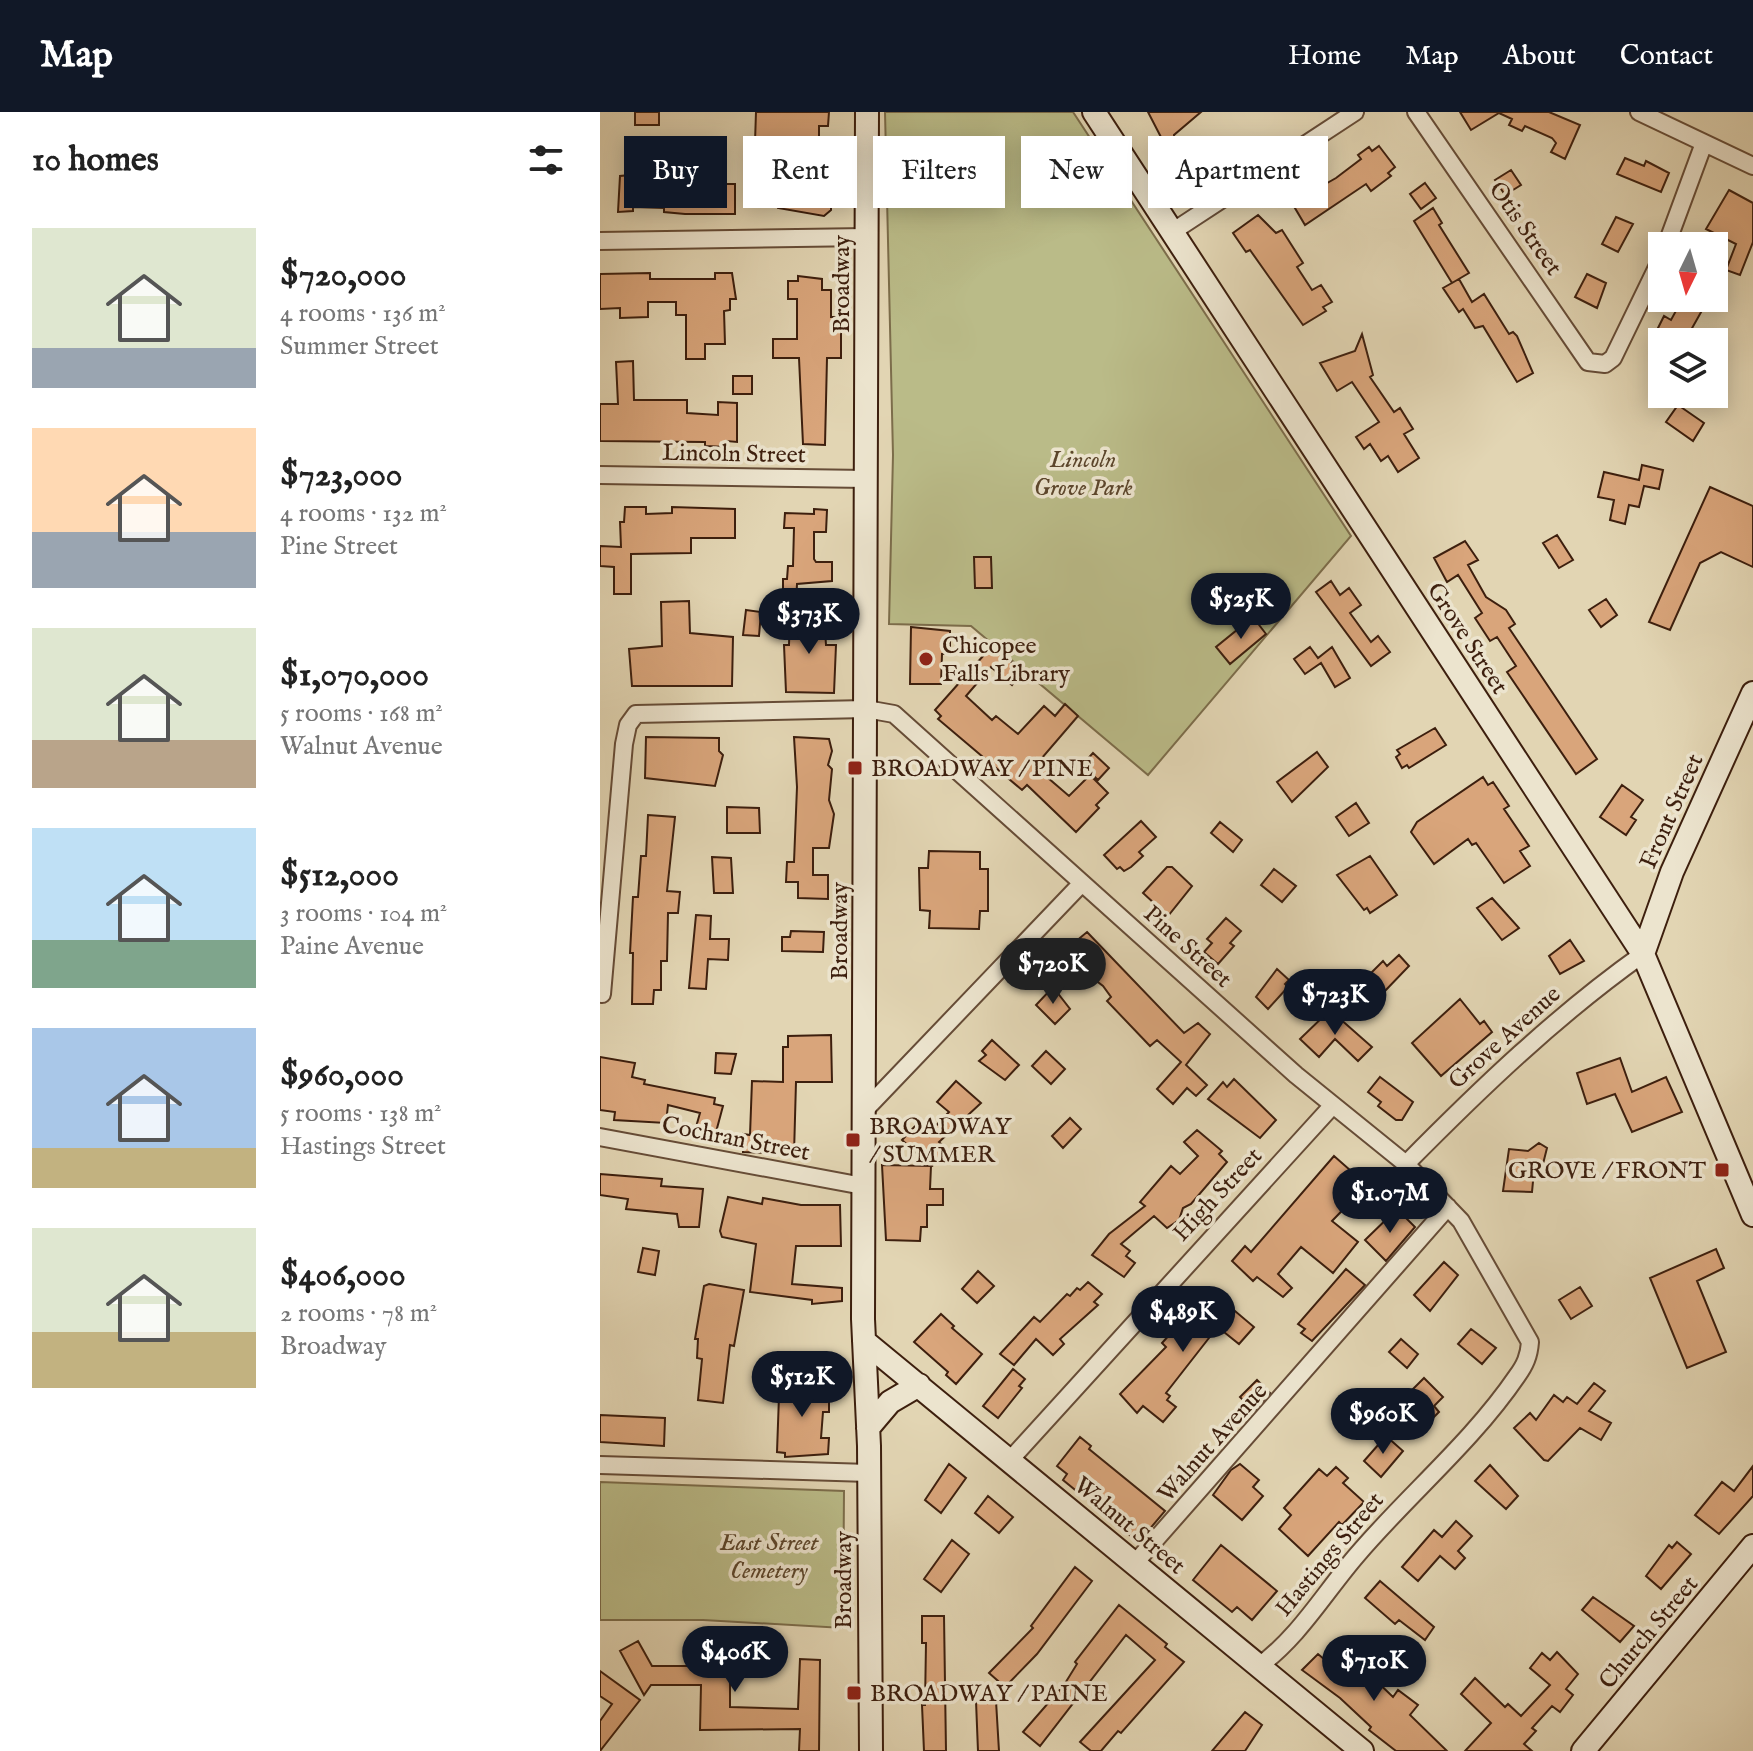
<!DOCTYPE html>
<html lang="en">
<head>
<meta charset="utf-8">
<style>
  :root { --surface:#fff; --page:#f6f6f6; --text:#222; --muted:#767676; --accent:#111827 }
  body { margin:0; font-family:"IM FELL English",serif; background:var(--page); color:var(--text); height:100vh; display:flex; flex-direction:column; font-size:30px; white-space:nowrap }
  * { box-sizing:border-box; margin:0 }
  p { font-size:26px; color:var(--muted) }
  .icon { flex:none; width:44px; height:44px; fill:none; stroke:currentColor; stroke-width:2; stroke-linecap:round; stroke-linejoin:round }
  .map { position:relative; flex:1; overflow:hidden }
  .panel { display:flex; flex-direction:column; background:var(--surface); width:600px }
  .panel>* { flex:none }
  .top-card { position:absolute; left:24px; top:24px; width:760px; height:72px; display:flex; gap:16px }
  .needle { width:52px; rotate:185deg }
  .fabs { position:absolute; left:1048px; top:120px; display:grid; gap:16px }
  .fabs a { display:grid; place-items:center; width:80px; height:80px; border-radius:0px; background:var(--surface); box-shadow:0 4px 20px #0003; font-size:40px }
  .price { position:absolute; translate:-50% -68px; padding:0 18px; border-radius:28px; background:var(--accent); color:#fff; font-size:26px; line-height:52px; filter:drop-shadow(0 2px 4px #0008) }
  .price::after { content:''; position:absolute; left:50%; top:48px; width:24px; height:18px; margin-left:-12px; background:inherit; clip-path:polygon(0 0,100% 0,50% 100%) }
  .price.selected { background:#222; color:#fff }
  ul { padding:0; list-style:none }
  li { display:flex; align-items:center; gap:24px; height:200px; padding:0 32px }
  li span { display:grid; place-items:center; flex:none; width:224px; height:160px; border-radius:0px; color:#555 }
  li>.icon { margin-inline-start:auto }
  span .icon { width:96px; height:96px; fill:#fffc; stroke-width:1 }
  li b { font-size:34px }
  h2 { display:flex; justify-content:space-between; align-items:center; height:96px; padding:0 32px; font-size:34px }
  .pill { padding:0 28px; border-radius:0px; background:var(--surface); box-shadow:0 4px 20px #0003; font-size:28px; line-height:72px }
  .pill.selected { background:var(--accent); color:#fff }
  header { display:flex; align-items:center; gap:48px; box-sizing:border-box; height:112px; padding:0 40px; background:var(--accent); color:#fff }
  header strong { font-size:38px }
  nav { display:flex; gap:44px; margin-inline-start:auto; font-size:28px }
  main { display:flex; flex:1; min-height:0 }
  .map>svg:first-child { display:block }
  .green { fill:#babb88; stroke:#7c6d4b; stroke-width:2 }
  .building { fill:#d9a57b; stroke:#3d1f0e; stroke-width:2 }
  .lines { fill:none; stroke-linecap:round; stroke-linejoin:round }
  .street-casing { stroke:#664c37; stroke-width:20 }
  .secondary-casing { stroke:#3d1f0e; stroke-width:26 }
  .street { stroke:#ece4ce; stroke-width:16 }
  .secondary { stroke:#ece4ce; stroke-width:22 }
  .poi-dot { fill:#8f2418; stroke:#ece4ce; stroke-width:3 }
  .labels { text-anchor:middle; stroke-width:7; stroke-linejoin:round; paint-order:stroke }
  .street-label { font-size:24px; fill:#3d1f0e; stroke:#ece4ce }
  .park-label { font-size:24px; font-style:italic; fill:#5c462c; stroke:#ece4ce }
  .poi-label { font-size:24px; fill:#3d1f0e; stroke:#ece4ce; text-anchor:start }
</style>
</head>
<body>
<header>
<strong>Map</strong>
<nav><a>Home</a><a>Map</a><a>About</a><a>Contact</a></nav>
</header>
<main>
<section class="panel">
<h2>10 homes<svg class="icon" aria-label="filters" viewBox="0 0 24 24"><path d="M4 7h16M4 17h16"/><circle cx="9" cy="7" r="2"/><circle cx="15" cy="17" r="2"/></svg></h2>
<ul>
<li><span style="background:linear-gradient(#dfe7d0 75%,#9aa5b1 0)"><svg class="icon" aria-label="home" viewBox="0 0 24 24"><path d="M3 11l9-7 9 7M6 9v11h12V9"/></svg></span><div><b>$720,000</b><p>4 rooms · 136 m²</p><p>Summer Street</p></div></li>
<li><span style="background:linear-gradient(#ffd9b3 65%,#9aa5b1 0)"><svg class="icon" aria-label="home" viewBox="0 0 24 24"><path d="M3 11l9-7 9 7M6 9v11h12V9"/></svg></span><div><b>$723,000</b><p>4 rooms · 132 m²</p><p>Pine Street</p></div></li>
<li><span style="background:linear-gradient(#dfe7d0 70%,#b9a48a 0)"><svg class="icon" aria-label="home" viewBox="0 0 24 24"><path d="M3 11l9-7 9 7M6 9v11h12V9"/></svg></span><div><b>$1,070,000</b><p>5 rooms · 168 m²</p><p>Walnut Avenue</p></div></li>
<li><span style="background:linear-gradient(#bfe0f5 70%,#7fa58c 0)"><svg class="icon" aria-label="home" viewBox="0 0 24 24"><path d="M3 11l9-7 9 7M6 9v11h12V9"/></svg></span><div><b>$512,000</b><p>3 rooms · 104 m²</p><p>Paine Avenue</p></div></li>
<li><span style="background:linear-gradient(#a9c7e8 75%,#c2b280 0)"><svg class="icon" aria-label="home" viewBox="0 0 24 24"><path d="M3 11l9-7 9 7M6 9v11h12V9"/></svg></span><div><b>$960,000</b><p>5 rooms · 138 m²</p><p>Hastings Street</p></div></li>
<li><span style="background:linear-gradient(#dfe7d0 65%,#c2b280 0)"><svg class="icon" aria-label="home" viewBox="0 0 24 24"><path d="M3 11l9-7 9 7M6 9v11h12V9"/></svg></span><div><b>$406,000</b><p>2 rooms · 78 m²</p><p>Broadway</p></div></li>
</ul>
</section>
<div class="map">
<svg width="1153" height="1639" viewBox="0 0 1153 1639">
  <rect width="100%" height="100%" fill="#e2d5b3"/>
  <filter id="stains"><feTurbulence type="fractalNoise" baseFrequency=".0025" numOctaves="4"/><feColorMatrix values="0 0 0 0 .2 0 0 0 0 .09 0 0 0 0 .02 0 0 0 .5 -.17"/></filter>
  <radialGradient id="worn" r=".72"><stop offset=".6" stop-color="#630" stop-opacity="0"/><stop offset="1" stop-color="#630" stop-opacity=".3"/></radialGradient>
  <path class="green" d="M285,0h188l278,424 -203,239 -177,-149 -82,-2 4,-169z
    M0,1370l244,9 -1,137 -140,-8h-103z"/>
  <path class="building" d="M35,0h24v13h-24z
    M156,0h73l-1,14h-9v30l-17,1v27l29,4v22l-7,6 -46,-8v-24h10v-27h-10v-14l-23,-1z
    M548,0h53l-27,23 1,8 -12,-2z
    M860,0h89l31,13 -15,34 -14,-7 5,-9 -4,-5 -27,-12 -3,5 -13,-6 3,-6 -13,-6 -28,17z
    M625,29l12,19 -40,24 -11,-17 12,-6 -3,-6z
    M779,34l16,21 -7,6 3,3 -20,15 -5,-7 -61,41 -13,-22 44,-25 25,-19 -3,-4 11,-8 3,4z
    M32,39l16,2 -2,20 34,-1v10l10,2h45v30h-50l-21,-2v-4l-31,-1v4l-15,1 2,-36 10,-1z
    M1025,46l19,8 2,-5 23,12 -8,19 -44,-18z
    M911,58l10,15 -16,10 -10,-15z
    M825,71l11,15 -15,11 -11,-15z
    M1129,78l24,13v39l-13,33 -14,-5 10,-26 -30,-15z
    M833,96l9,15 -3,2 30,48 -17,10 -38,-62z
    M658,103l18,18 6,-3 21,33 -6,4 15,23 9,-5 11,17 -9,5 3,4 -23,14 -53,-75 -4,2 -13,-19z
    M1016,105l17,7 -15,28 -16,-8z
    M50,161v6h65v-6h17l4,26h-6v11l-6,1 1,33h-20v15h-19v-44h-10v-13h-28v15l-28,1v-10l-20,1v-35z
    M987,162l19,9 -9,25 -22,-11z
    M198,164l24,3v11h9v27h10v41h-14l-2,87 -22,-1 -4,-86h-26v-19h24v-40h-9v-18h10z
    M859,167l13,23 12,-8 25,40 4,-2 4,4 16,37 -16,9 -34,-56 -8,2 -12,-19 -4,3 -16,-24z
    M1083,186h26l-18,32 5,2 -5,10h-40l13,-26 7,4z
    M762,222l11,41 -3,2 24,35 6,-4 13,21 -9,5 15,24 -21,14 -10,-16 -7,5 -11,-17 -6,5 -8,-12 23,-15 -27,-40 -15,9 -17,-28 35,-12z
    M33,249l1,39h53v13l31,2v-13l19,1v39l-10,-1v6l-22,-1v-4l-105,-1v-37h18l-2,-42z
    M133,264h19v18h-19z
    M1078,293l26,18 -11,18 -27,-19z
    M1042,353l21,5 -4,19 -15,-3 -5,21 -10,-2 -4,19 -15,-4 4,-20 -16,-3 6,-25 35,8z
    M1110,375l43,19v61l-32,-15 -21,11 -30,67 -21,-8z
    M25,395h21v7l26,-1v-6l63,2v29h-44v15l-60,1v40h-17v-27l-14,-1v-20l21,1 -1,-25h4z
    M214,397l13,1 -1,22h-12v27l2,3h16v19l-35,3 -1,21h-13v-26h4l1,-13h5l1,-38h-10l1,-15 29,1z
    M957,423l16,25 -14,8 -16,-25z
    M865,429l13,19 -10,5 18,32 20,13 9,14 -6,4 88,131 -21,15 -69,-102 9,-6 -19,-29 -7,4 -15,-23 7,-5 -24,-38 -11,7 -13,-24z
    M374,445h17l1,31h-17z
    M731,469l9,14 9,-7 12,17 -11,8 21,29 7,-6 12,16 -19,14 -55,-74z
    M1006,487l11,16 -16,12 -12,-17z
    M89,489l1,32 43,4 -1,49h-100l-3,-37 33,-3 -1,-44z
    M146,498l15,2 -2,24 -16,-1z
    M190,500l34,1 2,32h10l-2,48 -48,-1 -2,-47h5z
    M653,505l13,17 -36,30 -14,-17z
    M311,515l39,4v23h-8l-1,30h-31z
    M392,534l31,26 -11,13 -21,-18 -25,29 26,24 4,-4 22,18 26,-28 11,10 10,-12 13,12 -37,43 10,13 -4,5 22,19 21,-21 18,18 -12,12 3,3 -23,24 -49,-47 -5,5 -84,-71 3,-3 -6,-6z
    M710,535l8,11 14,-11 18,31 -15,9 -14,-24 -16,11 -11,-15z
    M835,616l11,17 -37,23 -2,-3 -5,3 -6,-11 4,-3 -3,-4z
    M46,625l73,1v13l4,4 -8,31 -70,-8z
    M194,625l35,2 3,12 -4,14 4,4 -3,31 5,14 -5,34h-16v27h15v24l-30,-1v-16h-12l1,-20h7l3,-75z
    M717,640l11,15 -36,35 -15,-20z
    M493,641l16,15 -11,12 -16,-15z
    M883,665l5,8 5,-3 16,24 -5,3 25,37 -9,5 10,15 -26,17 -28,-40 -4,2 -4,-6 -34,25 -23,-32 6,-10z
    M1022,673l21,15 -12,17 5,3 -10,15 -26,-18z
    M756,691l13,20 -20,13 -13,-19z
    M127,695l32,1 1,25h-33z
    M48,703l27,2 -8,74 13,1 -2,21h-10l-1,48h-6v29h-7l-1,14h-21l1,-51h-3l3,-56h5l3,-41h5z
    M541,709l15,16 -17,15 4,4 -12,11 -7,4 -4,-4 -3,2 -13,-14z
    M620,710l22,18 -9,12 -22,-19z
    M329,739l51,1v17h8v42h-8l-1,18 -50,-1 1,-17 -10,-1 -1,-42h9z
    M770,744l27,39 -27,18 -3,-5 -3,2 -27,-35z
    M112,745l19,1 2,35h-19z
    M567,755h5l20,19 -24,30 -25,-23z
    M674,757l22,17 -14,16 -21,-17z
    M892,786l27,30 -17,12 -25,-32z
    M96,803l15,1 -1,23h19l-1,21 -20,-1 -2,30 -17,-1z
    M626,806l15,13 -11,12 4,3 -16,18 -14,-12 8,-9 -5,-4z
    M191,819l33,1 -1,20 -41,-1v-14h8z
    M487,820l97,101 14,-10 12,11 -24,31 21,20 -11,11 -9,-8 -14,16 -16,-15 24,-27 -24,-22 -7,6 -43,-45 4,-4 -8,-11 -38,-29 6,-7 -3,-2z
    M970,828l14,21 -24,13 -11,-18z
    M799,843l10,11 -26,27 -16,-16 16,-16 4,5z
    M677,857l12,11 -4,4 3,3 -20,22 -12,-12z
    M453,875l17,22 -15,15 -19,-19z
    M860,887l20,25 4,-3 8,11 -51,44 -29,-33z
    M730,898l42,37 -14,14 -23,-22 -16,18 -19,-18z
    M231,923l1,47h-36l-2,72 -51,-2v-18l7,1 2,-54 31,1v-35h5v-11z
    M392,928l27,25 -14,15 -26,-19 7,-6 -4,-4z
    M446,939l19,18 -14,15 -19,-18z
    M116,941l20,1 -5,20 -16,-1z
    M0,945l35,6 -3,14 13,3 -1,4 71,14 -1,6 9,2 -7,26 -20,-5 4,-14 -32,-8 -2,18 -52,-3 1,-8 -15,-2z
    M1020,946l12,34 34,-15 16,35 -50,20 -17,-38 -28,10 -10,-31z
    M780,965l33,25 -11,18h-6l-18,-14 3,-4 -13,-10z
    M634,967l42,41 -16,18 -52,-39 15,-17 4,5z
    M356,969l25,22 -42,39 9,9 -17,15 -1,23h13v16h-16v22h-6l-1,14 -34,-1 -4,-75 49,1 -29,-26 17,-18 11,10 19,-20 -12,-10z
    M470,1006l11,11 -18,19 -11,-12z
    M597,1018l25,21 -3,3 8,8 -36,42 -8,4 -4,12 -12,8 -13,-12 -33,28 9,7 -4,5 9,7 -11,14 -32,-22 17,-21 36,-28 -5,-4 31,-36 9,8 18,-18 -14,-14z
    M939,1031l8,5 -6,24 -7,-1 -2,21 -29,-1 6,-42 19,2z
    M734,1044l33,29 -35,36 26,21 -25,31 -32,-26 -23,27 14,14 -9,9 -26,-20 -4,4 -21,-20 13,-15 6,6z
    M0,1062l62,5 -1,7 42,3 -4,38h-20l-2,-13 -51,-5 2,-10 -28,-4z
    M128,1085l34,7 1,-6 38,7h39l1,41h-45l-4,38 50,4v13l-30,3v-4l-62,-8 6,-48 -34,-7 -2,-6z
    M797,1097l18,18 -29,34 -21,-21z
    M43,1136l16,3 -4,24 -17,-3z
    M1116,1137l8,19 -27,13 29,71 -39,16 -37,-90z
    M844,1150l14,13 -28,36 -16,-16z
    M746,1157l19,16 -53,56 -11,-8 4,-4 -7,-5z
    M378,1159l16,15 -17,17 -15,-14z
    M488,1170l14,12 -8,8 4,3 -38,34 4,5 -11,11 -17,-16 -22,26 -14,-11 34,-37 6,5 27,-28 3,2 7,-8 3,2z
    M109,1172l35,6 -10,56 -4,-1 -7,58 -25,-3 4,-41 -5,-1 1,-19h-3l9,-53z
    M980,1175l12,19 -21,13 -12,-19z
    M610,1178l44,37 -15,17 -20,-16 -3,1 -50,64 4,3 -3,4 9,7 -13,15 -20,-16 -6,7 -17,-19 46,-47 -4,-4z
    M341,1202l13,12 -2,2 30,26 -26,30 -10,-9 2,-3 -34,-30z
    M871,1217l25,19 -14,16 -24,-20z
    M801,1227l17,15 -11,14 -18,-16z
    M413,1257l12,10 -6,7 3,2 -24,30 -15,-12z
    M185,1263l26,1v16h18v20h-6l-2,26h8l-1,16 -43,3v-4l-8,-1 2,-56h5z
    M824,1266l19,19 -9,9 5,6 -15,15 -18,-18 13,-12 -7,-7z
    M657,1268l13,13 -16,18 -14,-14z
    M994,1271l11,8 -16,20 22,12 -10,17 -21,-12 -32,33 -4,-1 -30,-32 16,-15 6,7 18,-25 9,7 4,-5 10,7z
    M0,1303l65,3 -1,28 -64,-4z
    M786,1324l17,15 -22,26 -17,-16z
    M480,1325l11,9 -2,3 76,62 -23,27 -6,-6 -4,5 -21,-18 4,-5 -23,-19 -10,-6 -3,4 -16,-13 4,-6 -10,-8z
    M349,1352l17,14 -25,35 -16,-13z
    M640,1352l19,16 -6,7 10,9 -21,24 -29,-25 18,-25z
    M890,1353l28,31 -12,13 -31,-28z
    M1153,1354v30l-34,38 -24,-19 27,-33 12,9z
    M736,1355l12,11 -5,5 21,19 -22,23 -3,-3 -31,34 -29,-27 12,-14 -7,-7 35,-39 8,7z
    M388,1384l25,21 -14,16 -24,-20z
    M856,1409l16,15 -14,15 7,7 -10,11 -15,-13 -22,25 -16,-14 32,-37 8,7z
    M352,1428l17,14 -28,38 -17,-13z
    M1077,1430l14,12 -30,35 -15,-13 23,-31 3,3z
    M621,1433l56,46 -25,29 -15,-13 -5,5 -39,-32z
    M475,1455l17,14 -55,73 -32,33 -16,-14 44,-45 -2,-2z
    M780,1469l54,46 -9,13 -26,-20 -4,4 -30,-26z
    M993,1485l41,29 -14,16 -38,-32z
    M519,1493l48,39 -2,3 19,15 -63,71 -3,-2 -17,20h-10l-11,-9 75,-82 -29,-25 -86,111 -17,-14 41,-47 13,-21 -2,-2z
    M322,1504h22l2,135h-22l-2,-46h3l1,-62h-4z
    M38,1529l14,25h57v-23h21v64l68,2 2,-50 20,1 -1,91h-20l1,-22 -100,1 1,-45h-50l-7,10 -24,-44z
    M755,1536l16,13 -6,9 28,27 5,-7 20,15 -8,10 37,36h-51l-27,-21 2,-3 -31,-29 -38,-28 16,-16 19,16z
    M957,1540l21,22 -12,15 7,6 -13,17 -8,-6 -20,22 4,3 -12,13 8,7h-67l26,-28 -30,-29 14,-16 30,29 3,-3 13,12 29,-31 -20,-17 12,-15 8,7z
    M0,1559l40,29 -40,51v-30l12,-17 -12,-8z
    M376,1589h20l3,50h-21z
    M645,1600l17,13 -17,26h-33z"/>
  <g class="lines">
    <defs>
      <path id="street" d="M816,0l172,250 17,2 8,-6 49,-101
        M1039,0l114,54
        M572,120l183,-120
        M0,129l267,-4
        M1066,134l38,-103
        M0,363l267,4
        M2,882l22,-250 4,-19 8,-11 230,-5 28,5 402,361 110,89 55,57 69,121c-1,14 -5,23 -13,34 -45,66 -109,119 -160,179 -32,37 -58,82 -98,111
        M264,999l218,-228
        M0,1025l263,49
        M806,1052c74,-75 151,-149 237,-210
        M410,1348l323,-355
        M0,1353l269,8
        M535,1451l313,-356"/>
      <path id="secondary" d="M267,0l-4,1207 6,127 2,305
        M494,0l549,842 110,261
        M1043,842l29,-82 81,-179
        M264,1229l498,410
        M268,1316l22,-26 29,-17
        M983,1639l170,-205"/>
    </defs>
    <use href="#street" class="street-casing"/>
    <use href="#secondary" class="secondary-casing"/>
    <use href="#street" class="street"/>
    <use href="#secondary" class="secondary"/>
  </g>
  <g class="poi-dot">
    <circle cx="326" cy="547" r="8"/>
    <rect x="247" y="648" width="16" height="16" rx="4"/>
    <rect x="245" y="1020" width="16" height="16" rx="4"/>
    <rect x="1114" y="1050" width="16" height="16" rx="4"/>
    <rect x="246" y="1573" width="16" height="16" rx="4"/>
  </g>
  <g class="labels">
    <g class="street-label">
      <text transform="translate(926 116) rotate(55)" y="8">Otis Street</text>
      <text transform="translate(241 172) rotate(-90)" y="8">Broadway</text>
      <text transform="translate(134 341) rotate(1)" y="8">Lincoln Street</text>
      <text transform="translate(868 526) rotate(57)" y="8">Grove Street</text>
      <text transform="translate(1071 699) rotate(-66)" y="8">Front Street</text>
      <text transform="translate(239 819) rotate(-90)" y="8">Broadway</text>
      <text transform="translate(588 834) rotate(42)" y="8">Pine Street</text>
      <text transform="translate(904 925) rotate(-42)" y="8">Grove Avenue</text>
      <text transform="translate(136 1026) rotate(11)" y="8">Cochran Street</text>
      <text transform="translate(617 1082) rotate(-47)" y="8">High Street</text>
      <text transform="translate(612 1330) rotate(-48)" y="8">Walnut Avenue</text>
      <text transform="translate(530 1413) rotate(40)" y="8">Walnut Street</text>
      <text transform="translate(729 1442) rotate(-50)" y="8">Hastings Street</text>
      <text transform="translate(243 1468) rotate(-90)" y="8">Broadway</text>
      <text transform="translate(1048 1520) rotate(-50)" y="8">Church Street</text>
    </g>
    <g class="park-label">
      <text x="483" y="355">Lincoln<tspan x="483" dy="28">Grove Park</tspan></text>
      <text x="169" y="1438">East Street<tspan x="169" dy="28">Cemetery</tspan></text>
    </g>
    <g class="poi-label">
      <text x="342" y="541">Chicopee<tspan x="342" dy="28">Falls Library</tspan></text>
      <text x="271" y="664">BROADWAY / PINE</text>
      <text x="269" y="1022">BROADWAY<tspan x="269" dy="28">/ SUMMER</tspan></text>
      <text x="1106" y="1066" text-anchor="end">GROVE / FRONT</text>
      <text x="270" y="1589">BROADWAY / PAINE</text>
    </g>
  </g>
  <rect width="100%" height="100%" filter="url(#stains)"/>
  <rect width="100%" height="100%" fill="url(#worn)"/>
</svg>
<div class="fabs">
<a><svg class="needle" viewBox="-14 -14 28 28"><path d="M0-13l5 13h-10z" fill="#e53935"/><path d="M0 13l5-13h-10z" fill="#767676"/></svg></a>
<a><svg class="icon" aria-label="layers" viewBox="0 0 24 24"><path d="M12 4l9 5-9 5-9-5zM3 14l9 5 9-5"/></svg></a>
</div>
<b class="price" style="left:641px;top:529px">$525K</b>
<b class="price" style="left:209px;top:544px">$373K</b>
<b class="price selected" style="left:453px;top:894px">$720K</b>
<b class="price" style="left:735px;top:925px">$723K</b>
<b class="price" style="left:790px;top:1123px">$1.07M</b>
<b class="price" style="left:583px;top:1242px">$489K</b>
<b class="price" style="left:202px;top:1307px">$512K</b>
<b class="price" style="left:783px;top:1344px">$960K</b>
<b class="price" style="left:135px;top:1582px">$406K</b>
<b class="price" style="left:774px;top:1591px">$710K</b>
<div class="top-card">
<a class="pill selected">Buy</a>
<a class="pill">Rent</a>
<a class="pill">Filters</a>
<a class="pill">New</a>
<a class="pill">Apartment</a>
</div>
</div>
</main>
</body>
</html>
